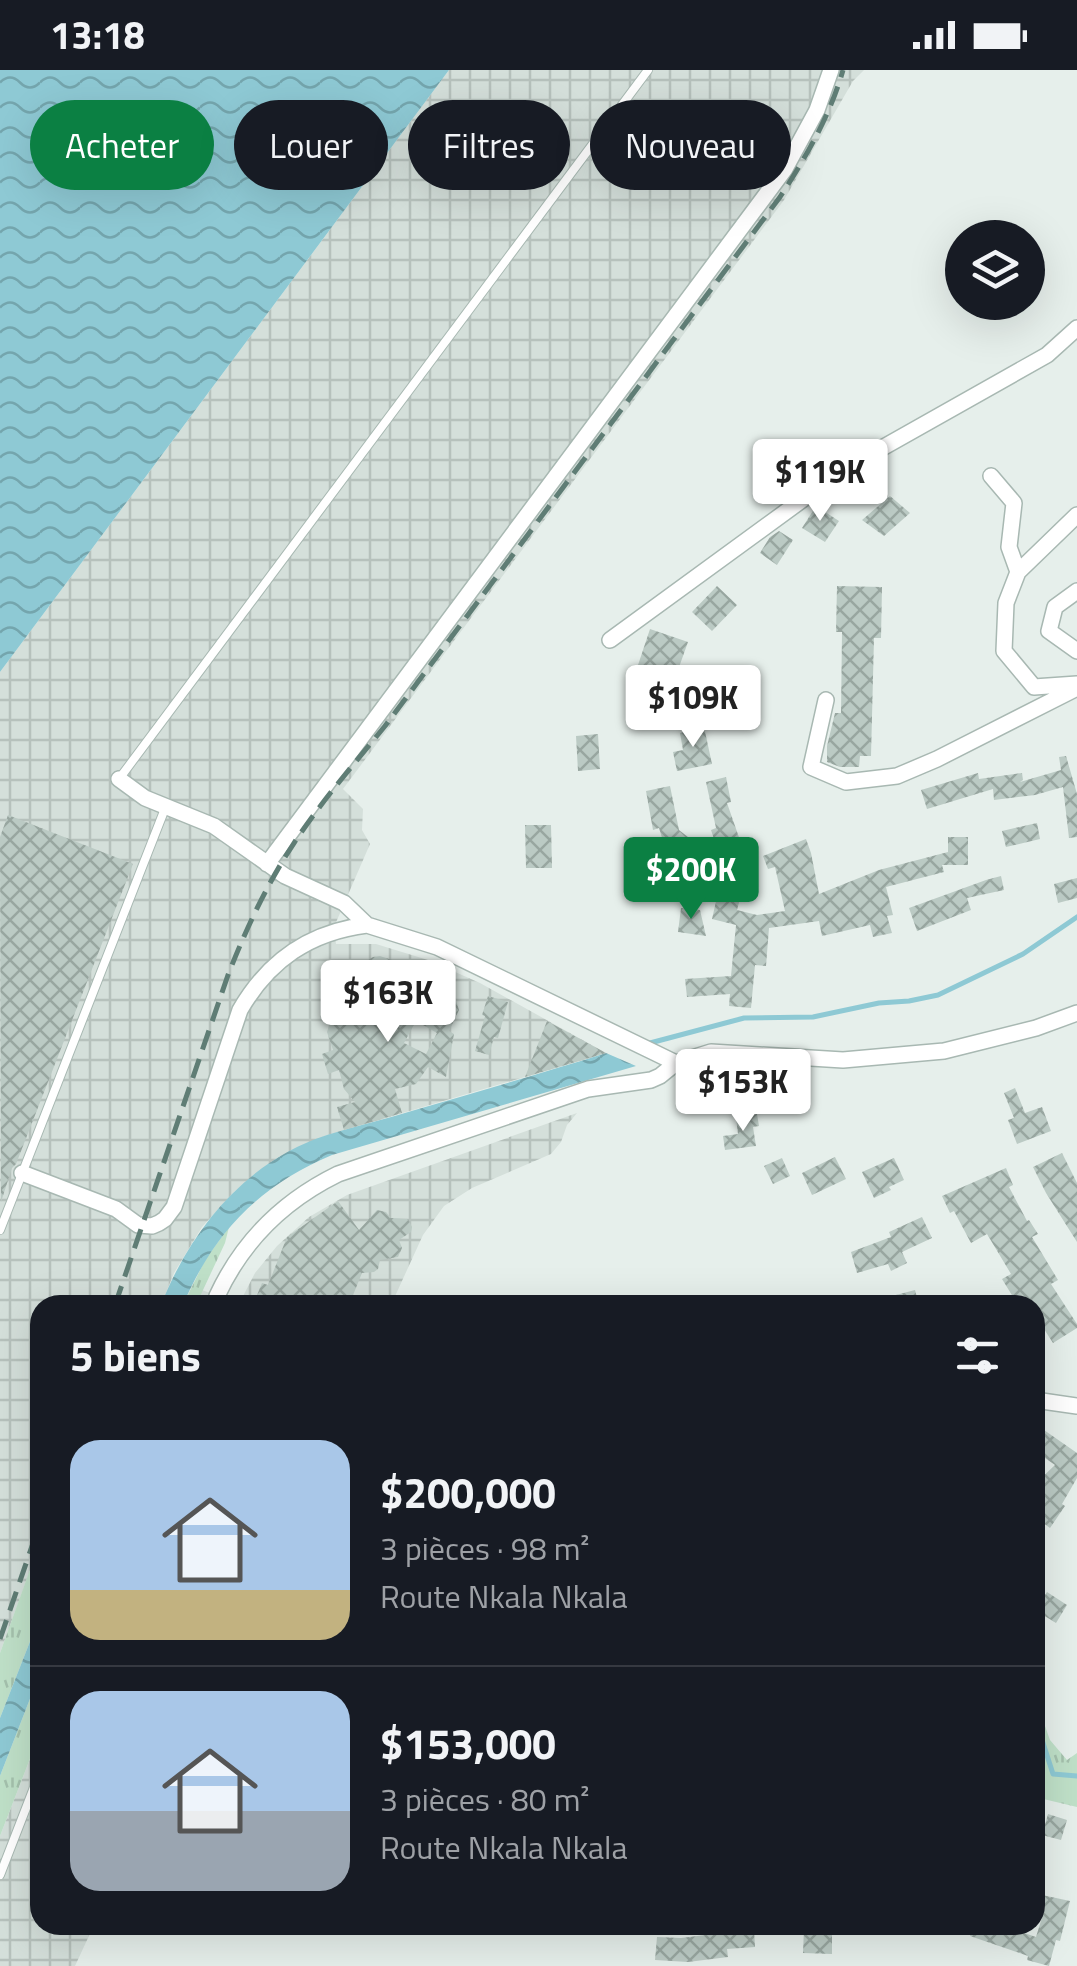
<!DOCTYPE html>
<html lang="fr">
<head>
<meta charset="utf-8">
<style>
  :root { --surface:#171b24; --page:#20242c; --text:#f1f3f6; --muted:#9ea1a6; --line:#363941; --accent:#0b8043 }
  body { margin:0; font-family:"Titillium Web",sans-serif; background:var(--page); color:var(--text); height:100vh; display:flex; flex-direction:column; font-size:38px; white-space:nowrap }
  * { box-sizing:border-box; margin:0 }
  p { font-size:32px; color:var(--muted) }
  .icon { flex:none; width:55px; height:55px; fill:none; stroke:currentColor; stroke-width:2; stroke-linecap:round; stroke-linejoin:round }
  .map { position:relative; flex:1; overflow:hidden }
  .side { position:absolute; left:30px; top:1225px; width:1015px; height:640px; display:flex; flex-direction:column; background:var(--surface); border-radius:30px; box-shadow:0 10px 40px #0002 }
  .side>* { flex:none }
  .guide { position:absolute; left:30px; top:30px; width:1018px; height:90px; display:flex; gap:20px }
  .controls { position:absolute; left:945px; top:150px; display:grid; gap:20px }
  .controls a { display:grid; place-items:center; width:100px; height:100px; border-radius:50%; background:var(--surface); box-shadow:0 10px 40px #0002; font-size:50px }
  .price { position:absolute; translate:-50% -85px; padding:0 22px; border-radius:10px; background:#fff; color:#222; font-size:32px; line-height:65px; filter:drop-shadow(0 2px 5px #0008) }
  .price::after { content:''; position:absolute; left:50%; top:60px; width:30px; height:22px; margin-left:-15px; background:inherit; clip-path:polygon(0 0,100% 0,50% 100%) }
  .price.on { background:var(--accent); color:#fff }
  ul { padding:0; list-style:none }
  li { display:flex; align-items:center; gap:30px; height:250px; padding:0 40px }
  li+li { border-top:2px solid var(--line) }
  li span { display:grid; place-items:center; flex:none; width:280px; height:200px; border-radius:30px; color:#555 }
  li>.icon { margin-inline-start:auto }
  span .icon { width:120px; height:120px; fill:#fffc; stroke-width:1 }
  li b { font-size:42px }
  h2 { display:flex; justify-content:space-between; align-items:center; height:120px; padding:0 40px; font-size:42px }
  .chip { padding:0 35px; border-radius:45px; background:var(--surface); box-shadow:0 10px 40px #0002; font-size:35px; line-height:90px }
  .chip.on { background:var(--accent); color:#fff }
  .status { display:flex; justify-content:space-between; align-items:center; height:70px; padding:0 50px; background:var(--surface); direction:ltr }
  .status svg { height:28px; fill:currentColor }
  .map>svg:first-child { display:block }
  .industrial { fill:url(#industrial-grid) }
  .grass { fill:url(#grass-tufts) }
  .water { fill:url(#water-waves) }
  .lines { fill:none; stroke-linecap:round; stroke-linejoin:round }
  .stream { stroke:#8ec9d4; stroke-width:5 }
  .building { fill:url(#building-cross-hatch); fill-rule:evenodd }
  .service-casing { stroke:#a8b8b2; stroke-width:10 }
  .minor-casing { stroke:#a8b8b2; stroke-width:18 }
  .service { stroke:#fff; stroke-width:8 }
  .minor { stroke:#fff; stroke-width:15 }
  .rail { stroke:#5f7d75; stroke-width:5; stroke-dasharray:20 10; stroke-linecap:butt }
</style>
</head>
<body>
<div class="status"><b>13:18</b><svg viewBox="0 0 49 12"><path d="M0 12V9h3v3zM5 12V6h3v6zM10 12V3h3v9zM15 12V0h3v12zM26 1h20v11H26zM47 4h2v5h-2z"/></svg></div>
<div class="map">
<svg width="1077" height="1896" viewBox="0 0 1077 1896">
  <defs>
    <pattern id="industrial-grid" width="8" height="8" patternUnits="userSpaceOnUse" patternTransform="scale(2.5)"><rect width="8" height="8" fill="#d4dfda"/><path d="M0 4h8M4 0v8" fill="none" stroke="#b6c1bc"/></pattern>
    <pattern id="grass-tufts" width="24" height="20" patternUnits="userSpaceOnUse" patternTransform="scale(2.5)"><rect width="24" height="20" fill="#bfe0c8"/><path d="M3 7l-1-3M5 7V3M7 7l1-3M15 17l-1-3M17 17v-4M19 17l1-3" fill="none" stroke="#a4c1ad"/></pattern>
    <pattern id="water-waves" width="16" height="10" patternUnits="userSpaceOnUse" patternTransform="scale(2.5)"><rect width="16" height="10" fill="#8ec9d4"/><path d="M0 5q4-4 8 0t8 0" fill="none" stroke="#74a5ad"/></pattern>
    <pattern id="building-cross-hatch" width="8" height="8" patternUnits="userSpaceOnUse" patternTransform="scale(2.5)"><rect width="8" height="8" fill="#bbcac4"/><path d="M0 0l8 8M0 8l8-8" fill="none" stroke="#98a6a0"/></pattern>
  </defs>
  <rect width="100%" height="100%" fill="#e6efeb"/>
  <path class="industrial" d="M449,0h415l-11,11 -69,119 -441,589 20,20 -1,21 8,14 -36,83 2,17h40l52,16 52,23 126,70 -281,83 -46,22 -44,33 -33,36 -28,46 -13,32h-121v262l-8,-2 -32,88v-981z
    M577,1043l-10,12 -6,17 -10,12 -79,34 -28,18 -21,29 -32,70h-195l6,-15 37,14 16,-31 22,-27 32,-29 38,-22z
    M40,1663v192h54l-19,41h-75v-130z"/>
  <path class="grass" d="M229,1157l-4,16 -29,62h-13l22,-45z
    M32,1494l8,3v49l-40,102v-65z
    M40,1603v60l-40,103v-60z
    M1035,1628l15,42 17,20 10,-7v54l-42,-10z"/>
  <path class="water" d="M0,0h449l-449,602z
    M606,983l30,13 -304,89c-73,31 -118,77 -149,150h-22c30,-76 85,-144 166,-170 29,-9 59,-16 88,-25 64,-19 128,-37 191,-57z
    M40,1546v57l-40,103v-58z"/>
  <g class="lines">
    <path class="stream" d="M650,973l94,-25 69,-1 66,-14 30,-2 29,-6 85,-41 54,-37
      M1035,1648l18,56 24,2"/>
  </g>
  <path class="building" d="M890,426l20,17 -26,23 -22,-16z
    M816,436l23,15 -14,21 -23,-14z
    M779,461l14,9 -16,25 -17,-12 10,-16z
    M717,516l20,19 -25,26 -20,-19z
    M837,516l45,1 -1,51h-7l-3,118h-11l-1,11h-19l-13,-5v-16l8,-33h6l1,-81h-6z
    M650,559l38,13 -10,28 -8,-3 -2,8 -30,-10z
    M704,657l8,37 -35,7 -4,-19 10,-2 -3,-17z
    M598,664l2,35 -22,2 -2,-35z
    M1066,686l11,38v43l-8,1 -6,-51 -28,8 -41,5 -1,-11 -66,20 -6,-19 57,-17 1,6 43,-6 1,7 -3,2 41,-12 -2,-13z
    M726,707l5,25 -4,1 15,43 -23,8 -8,-24 5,-2 -10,-46z
    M670,716l9,44 14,11 -6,4 4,19 -8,2 9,2 3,15 -30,2 -6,-18 11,-3 -11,-36 -6,2 -7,-39z
    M8,745l125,49 -117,300 -4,4 -11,34 -1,-365z
    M1037,753l3,16 -34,8 -4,-16z
    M525,755h26l1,43h-26z
    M948,767h20v28h-26l2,7 -58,15 7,28 -6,1 5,17 -19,4 -3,-12 -48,11 -3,-15 -50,7 -3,38 -11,-1 -4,43 -22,-2 1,-12 -43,3 -2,-18 46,-3 5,-51 -24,-6 10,-44 23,5 -8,30 20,5 28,-4 -10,-44 -7,2 -5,-13 43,-17 5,14 8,41 60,-24 69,-18z
    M1001,806l3,14 -37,8 4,12 -54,21 -8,-23 77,-28z
    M1077,808v20l-19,5 -4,-19z
    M681,838l19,2 6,26 -28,-4z
    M380,886l12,4 7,11v13l-7,13 22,12 7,-13 11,-7h13l10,8 4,13 -10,21 5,3 -8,43 -18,-10 -12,17 -21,5 7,24 -58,17 -7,-23 18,-5 -11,-13 -5,-19 -11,4 -6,-20 11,-4 -6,-18 4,-12 5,-5 13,-3 42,7 -29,-30 -3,-6v-13l3,-6 11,-7zM416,951l21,12 -11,21 -22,-11z
    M488,926l20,6 -10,36 -4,-1 -5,18 -14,-4 10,-35 -3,-1z
    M547,951l59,32 -81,24z
    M1015,1018l10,25 17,-6 9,24 -34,13 -9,-24 6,-2 -10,-25z
    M757,1044l2,12 -6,1 3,19 -31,4 -2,-14 15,-2 -2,-16z
    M1062,1083l15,30v59l-31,-49 -13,-26z
    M835,1087l11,22 -34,16 -10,-22z
    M782,1088l8,18 -17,8 -9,-18z
    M894,1088l10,22 -15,7 2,3 -17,8 -12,-26z
    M1006,1098l7,17 -4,2 18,34 2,-1 9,14 -6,3 26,43 -7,4 26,40v4l-24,15 -18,-28v-10h-7l-3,-5 -7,5 -16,-26 9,-5 -24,-40 -16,9 -17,-32 -4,2 -8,-17z
    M338,1131l21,29 18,-20 9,2 5,6 17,1 4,8 -1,5 -12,8 3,8 -4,9 -18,3 -2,9 -4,3 -12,1 -13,32h-96l9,-22 6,2 19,-48z
    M922,1147l10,21 -30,14 5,11 -16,8 -3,-7 -31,9 -6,-21 40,-15 -2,-5z
    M915,1220l4,15h-46v-4z
    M1044,1360l33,23v25l-15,26 3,2 -15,22 -15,-11v-33l20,-19 -20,-14v-8z
    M1047,1522l20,13 -11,18 -21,-13z
    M1048,1744l19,6 -6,20 -19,-5z
    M1042,1825l28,6 -10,40 -4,-1 -7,26 -22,-6 1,-4 -58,-20 4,-11h27l35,12 8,-26 -5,-2z
    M804,1858l28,1v25l-29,-1z
    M754,1859l1,18 -28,2 1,8 -40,5 -33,-2 2,-23 24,1z"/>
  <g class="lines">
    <defs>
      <path id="service" d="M119,709l529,-709
        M0,1160l166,-424
        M0,1805l40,-103"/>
      <path id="minor" d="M991,406l23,27 -5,44 9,25
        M1077,445l-59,57 -12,31 -2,48 30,36 43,-3
        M1077,521l-22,16 -6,24 28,20
        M610,570l233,-170 204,-115 30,-27
        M826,630l-15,67 35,15 51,-6 40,-17 140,-71
        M267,794l518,-695 32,-59 14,-40
        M367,855l70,22 239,116 35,-11 132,8 101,-9 92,-23 41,-15
        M22,1103l94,36 22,16 14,1 7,-3 6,-4 9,-12 66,-197c29,-50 70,-78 127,-85l-23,-22 -59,-27 -71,-50 -69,-28 -26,-19
        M217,1226c26,-56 66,-95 121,-122l250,-85 63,-9 9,-4 16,-13
        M1035,1330l42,6"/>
    </defs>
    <use href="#service" class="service-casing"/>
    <use href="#minor" class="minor-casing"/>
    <use href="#service" class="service"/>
    <use href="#minor" class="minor"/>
    <path class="rail" d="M115,1235l113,-330c18,-46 39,-91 66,-132 27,-41 60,-79 91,-117l395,-529c26,-40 50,-81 63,-127
      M0,1569l40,-116"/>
  </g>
</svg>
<div class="controls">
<a><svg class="icon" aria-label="layers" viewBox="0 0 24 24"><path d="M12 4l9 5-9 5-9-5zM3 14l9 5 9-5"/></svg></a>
</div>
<b class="price" style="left:820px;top:454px">$119K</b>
<b class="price" style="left:693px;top:680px">$109K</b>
<b class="price on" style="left:691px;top:852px">$200K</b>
<b class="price" style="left:388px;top:975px">$163K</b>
<b class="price" style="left:743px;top:1064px">$153K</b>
<div class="guide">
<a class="chip on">Acheter</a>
<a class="chip">Louer</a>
<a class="chip">Filtres</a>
<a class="chip">Nouveau</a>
</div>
<section class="side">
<h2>5 biens<svg class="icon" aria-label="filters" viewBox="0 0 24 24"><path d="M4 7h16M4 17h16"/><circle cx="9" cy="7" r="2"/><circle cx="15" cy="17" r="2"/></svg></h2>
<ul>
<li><span style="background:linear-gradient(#a9c7e8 75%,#c2b280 0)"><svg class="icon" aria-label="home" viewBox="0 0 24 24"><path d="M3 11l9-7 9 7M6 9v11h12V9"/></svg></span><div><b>$200,000</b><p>3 pièces · 98 m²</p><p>Route Nkala Nkala</p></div></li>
<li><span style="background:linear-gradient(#a9c7e8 60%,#9aa5b1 0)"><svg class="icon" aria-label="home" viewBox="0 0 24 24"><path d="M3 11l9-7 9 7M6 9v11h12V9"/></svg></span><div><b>$153,000</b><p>3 pièces · 80 m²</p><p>Route Nkala Nkala</p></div></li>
</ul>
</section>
</div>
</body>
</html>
